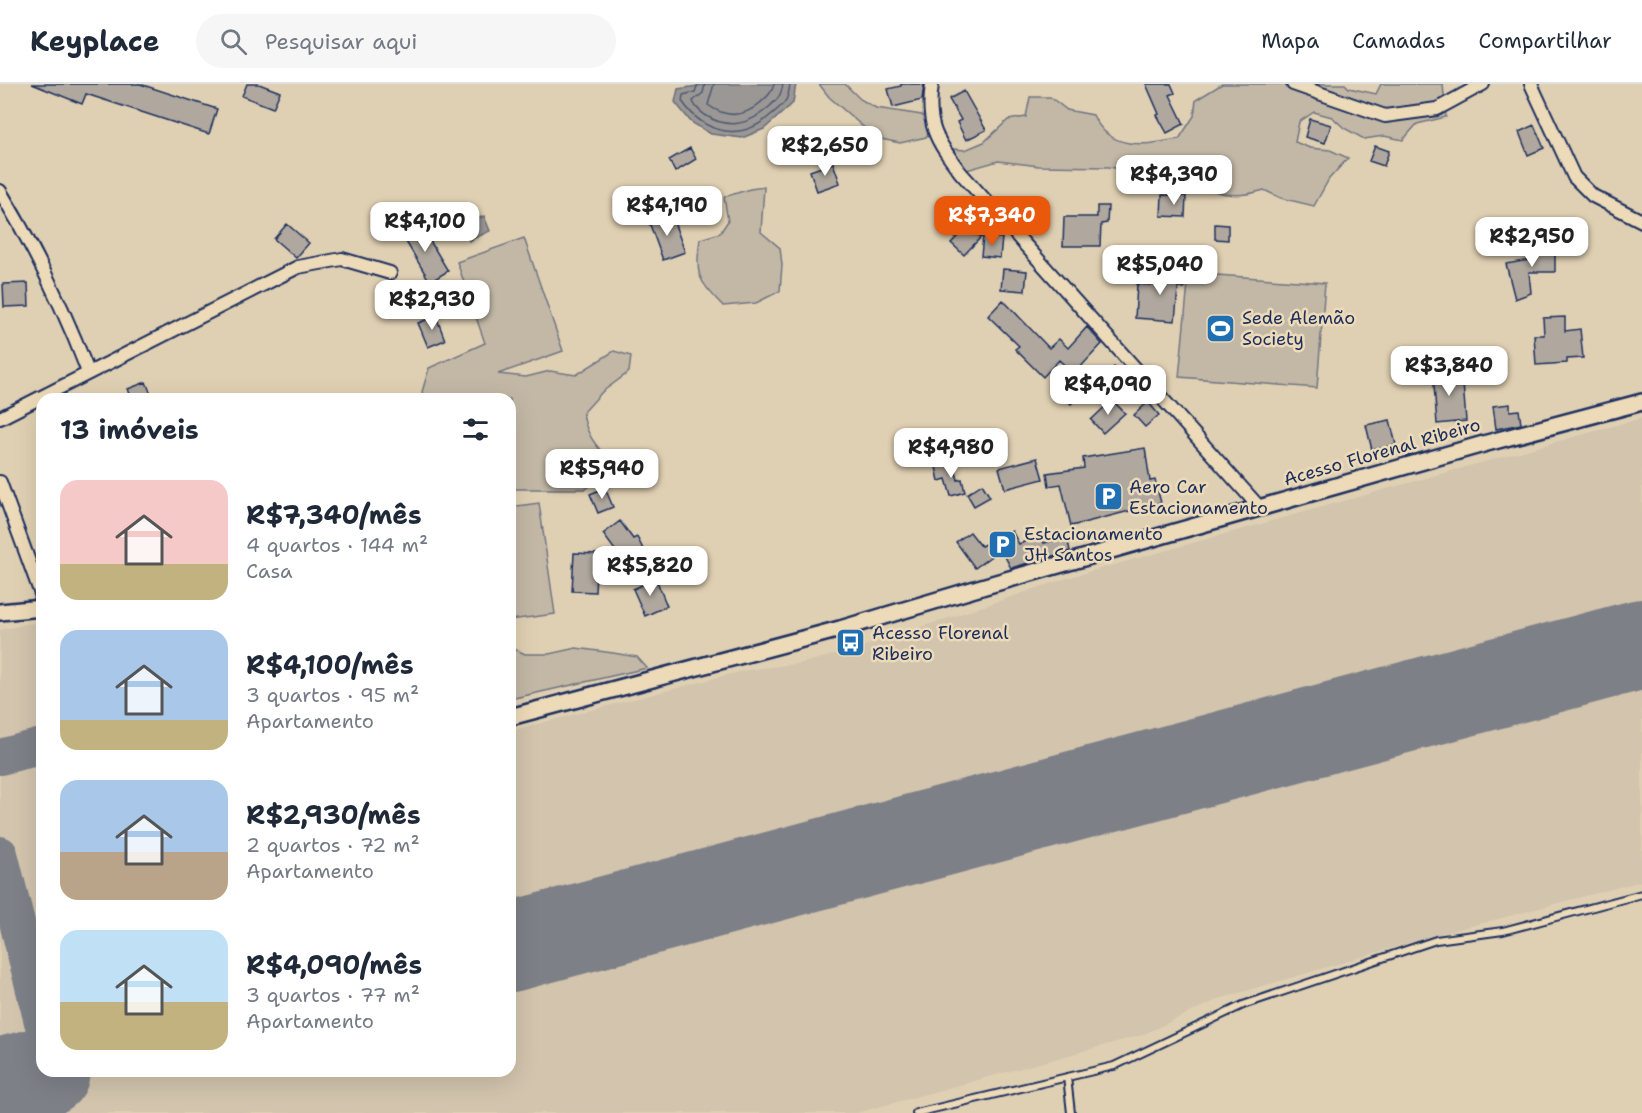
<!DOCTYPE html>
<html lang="pt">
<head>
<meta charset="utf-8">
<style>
  :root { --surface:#fff; --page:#f6f6f7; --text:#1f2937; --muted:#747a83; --line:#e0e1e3; --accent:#ea580c }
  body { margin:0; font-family:"Shantell Sans",sans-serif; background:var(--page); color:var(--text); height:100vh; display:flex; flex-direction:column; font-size:22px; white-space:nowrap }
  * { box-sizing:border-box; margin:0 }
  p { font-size:20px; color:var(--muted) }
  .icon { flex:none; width:33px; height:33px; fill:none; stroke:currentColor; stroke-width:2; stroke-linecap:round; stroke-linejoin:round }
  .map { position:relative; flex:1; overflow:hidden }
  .panel { position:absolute; left:36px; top:309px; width:480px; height:684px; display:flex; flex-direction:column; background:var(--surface); border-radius:18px; box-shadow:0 6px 24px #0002 }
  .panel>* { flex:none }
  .price { position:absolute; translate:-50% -51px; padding:0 14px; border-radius:12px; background:#fff; color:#222; font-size:20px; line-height:39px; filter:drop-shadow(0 2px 3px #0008) }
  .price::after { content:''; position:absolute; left:50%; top:36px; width:18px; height:14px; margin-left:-9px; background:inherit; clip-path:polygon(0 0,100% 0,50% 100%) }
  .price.active { background:var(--accent); color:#fff }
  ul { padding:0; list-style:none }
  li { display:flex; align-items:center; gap:18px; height:150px; padding:0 24px }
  li span { display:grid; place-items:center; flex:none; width:168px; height:120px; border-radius:18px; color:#555 }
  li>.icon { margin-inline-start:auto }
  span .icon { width:72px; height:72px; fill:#fffc; stroke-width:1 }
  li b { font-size:26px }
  h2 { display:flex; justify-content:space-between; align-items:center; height:72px; padding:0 24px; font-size:26px }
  header { display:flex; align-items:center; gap:36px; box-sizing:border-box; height:84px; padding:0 30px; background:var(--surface); border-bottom:2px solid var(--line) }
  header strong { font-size:28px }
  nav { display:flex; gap:33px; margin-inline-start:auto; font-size:21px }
  .search { width:420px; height:54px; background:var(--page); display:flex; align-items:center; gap:15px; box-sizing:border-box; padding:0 21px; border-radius:33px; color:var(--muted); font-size:22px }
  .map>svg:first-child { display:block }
  .built { fill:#d2c4ad }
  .green { fill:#c3b8a6; stroke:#6f7482; stroke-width:1.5 }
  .water { fill:#9a9794; stroke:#676d7e; stroke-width:1.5 }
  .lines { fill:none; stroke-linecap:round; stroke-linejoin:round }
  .shore { stroke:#4e5974; stroke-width:1.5 }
  .taxiway { stroke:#7e8088; stroke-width:36 }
  .runway { stroke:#7e8088; stroke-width:90 }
  .building { fill:#b0a89e; stroke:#1b2f5e; stroke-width:1.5 }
  .service-casing { stroke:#1b2f5e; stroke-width:10 }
  .minor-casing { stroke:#1b2f5e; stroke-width:16 }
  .tertiary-casing { stroke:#1b2f5e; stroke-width:20 }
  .service { stroke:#eddab8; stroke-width:6 }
  .minor { stroke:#eddab8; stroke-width:12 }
  .tertiary { stroke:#eddab8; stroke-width:15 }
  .labels { text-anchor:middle; stroke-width:5; stroke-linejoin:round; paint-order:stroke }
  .poi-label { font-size:18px; fill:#1b2f5e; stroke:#eddab8; text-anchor:start }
  .street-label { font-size:18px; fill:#1b2f5e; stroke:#eddab8 }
</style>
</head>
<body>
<header>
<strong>Keyplace</strong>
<div class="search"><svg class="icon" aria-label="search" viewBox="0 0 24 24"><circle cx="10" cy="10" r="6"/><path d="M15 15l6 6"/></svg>Pesquisar aqui</div>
<nav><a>Mapa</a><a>Camadas</a><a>Compartilhar</a></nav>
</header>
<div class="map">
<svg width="1642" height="1029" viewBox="0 0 1642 1029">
  <rect width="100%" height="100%" fill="#e0d0b3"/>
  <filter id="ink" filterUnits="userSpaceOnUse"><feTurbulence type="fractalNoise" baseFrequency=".0167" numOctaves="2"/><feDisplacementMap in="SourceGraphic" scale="12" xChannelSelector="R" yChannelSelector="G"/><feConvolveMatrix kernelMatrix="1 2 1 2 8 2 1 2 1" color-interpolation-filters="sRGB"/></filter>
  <g filter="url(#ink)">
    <path class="built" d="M1642,334v463l-209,55 -214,63 -77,36 -285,78h-857v-483l31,-7 11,1v447h468v-340l237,-61 55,-7 48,-12 217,-73z"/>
    <path class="green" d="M819,0h26l15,15 16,9 46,7 9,13 -5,9 -26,6 -24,-5 -47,-41z
      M1222,0h123l4,4 27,6 5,-10h62l3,33 -29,7 -14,16 -19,-4 -20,3 -20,-11 -12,-11 -18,-5 -15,10 -4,20 15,6 20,2 18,8 -19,21 -15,27 -33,-8 -17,-8c-32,10 -48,4 -76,-12l-39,11 -12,-17 -28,-5 -70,-1 -41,-5 -38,11 -18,-24 23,2 19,-8 24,-22 18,-3 4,-20h20l17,13 26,5c17,37 52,30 86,24l15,-23 2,-16z
      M764,103l-3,45 19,16 2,17 -2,26 -24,12 -33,3c-25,-27 -28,-29 -23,-67l20,-6 8,-12 -4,-24 26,-8z
      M524,154l39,113 -65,23 28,3 24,-6 26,4 38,-24 17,5 -2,16 -27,20 -19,21c4,28 18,36 34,57l-19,9 -12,10h-70l-6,3v-93h-86l-2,-7 7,-24 56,-25 -28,-81z
      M1189,189l136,10 -8,105 -138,-11z
      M539,419l16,111 -45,6v-113z
      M510,563l15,7h24l27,-6 37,5 24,4 10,11 -137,31z"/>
    <path class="water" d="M711,0h85l-3,19 -29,26 -22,9 -31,-4 -20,-12 -16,-20 3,-13z
      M484,132l6,15 -21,10 -7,-16z"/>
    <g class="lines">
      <path class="shore" d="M698,0l-3,8 -12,3 -1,6c23,34 59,41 90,13 13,-11 16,-13 18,-30
        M705,0l-2,9 -10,8c2,7 7,10 12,14 23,15 45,9 64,-8 9,-8 12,-11 14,-23
        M714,0l-6,21c18,13 36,12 52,-2 7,-6 12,-10 14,-19"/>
      <path class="taxiway" d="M0,673l42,-11
        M0,770l42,168"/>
      <path class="runway" d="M510,863l1132,-303
        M0,999l45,-12"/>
    </g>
    <path class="building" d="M32,0h108l77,25 -8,25 -123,-40 -4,10z
      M247,0h12l21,8 -7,16 -31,-12z
      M901,0h23l-2,16 -29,7 -5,-18 13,-3z
      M1146,0h25l4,9 -5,2 14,29 -17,9 -10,-18 2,-1z
      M964,7l22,39 -20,10 -9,-18 4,-2 -12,-21z
      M1310,35l21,6 -6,18 -20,-6z
      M1534,41l10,23 -16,7 -9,-23z
      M1375,62l14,5 -5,15 -15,-5z
      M690,64l6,11 -21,13 -6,-12z
      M833,79l7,20 -23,8 -7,-20z
      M1162,111l24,1 -1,21 -24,-1z
      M1097,122h11l-1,17 -6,1 -1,22h-37l1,-29h33z
      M949,125l4,4 3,-4 14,13 -14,14 -17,-16z
      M671,130l14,38 -22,8 -14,-38z
      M287,140l22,19 -13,15 -22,-19z
      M420,140l28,47 -18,11 -28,-47z
      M1215,140l13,1v15l-13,-1z
      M961,149l21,3 -18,19 -13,-12z
      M983,152l19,2 -2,20 -19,-2z
      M1535,158h20v30h-26l2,21 -16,6 -9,-35 29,-5z
      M1003,185l24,2 -2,20 -24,-2z
      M1152,185l33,2 -1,17h-6l-3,33 -40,-3 2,-34 14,1z
      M28,199l1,23 -25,1 -1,-23z
      M1003,216l46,48 10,-9 9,9 19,-21 15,17 -28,30 -15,-14 -16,17 -28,-28 4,-3 -31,-30z
      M436,232l9,24 -17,7 -10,-24z
      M1565,233v14l15,-2 3,29 -16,1v4l-31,2 -2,-30h10l-1,-17z
      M1114,283l11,12 -19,19 -12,-12z
      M1462,286l4,51 -29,3 -4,-52z
      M1073,294l12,13 -14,13 -13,-13z
      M146,298l7,17h-21l-4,-10z
      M1112,316l13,13 -22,20 -12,-13z
      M1148,318l11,13 -14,12 -11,-12z
      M1510,320v7l9,-1 2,14 -25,5 -3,-23z
      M1390,336l6,25 -24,5 -6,-25z
      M1145,364l5,33 5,-1 6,23 -90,23 -10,-42 -12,2 -2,-13 37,-5 -1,-10z
      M1037,374l6,21 -38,10 -6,-21z
      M954,379l4,17 4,-1 3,13 -14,4 -5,-17 -7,2 -3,-14z
      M982,400l8,13 -16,9 -7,-12z
      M605,404l8,19 -15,6 -8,-19z
      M620,437l13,18 4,-2 6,12 -20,12 -20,-27z
      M1012,447l7,13 22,-9 3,8 23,-6 3,14 -59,17 -10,-19 -26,19 -19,-26 14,-10 11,14z
      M574,469l23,1 -2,38 -23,-1z
      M656,495l11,27 -22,10 -12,-27z"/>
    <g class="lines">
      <defs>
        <path id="service" d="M1067,993l4,36
          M916,1029l198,-47 129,-61 193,-65 67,-9 139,-37"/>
        <path id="minor" d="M932,0c-6,41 4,56 28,88l300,336
          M1293,0l92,32 52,-7 46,-25
          M1531,0l43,93 19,19 49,25
          M0,107c35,58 64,118 88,181
          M0,334l298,-151 44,-8 48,14
          M0,398l42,115"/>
        <path id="tertiary" d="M0,528l42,-4
          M510,633l330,-88 145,-43 502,-143 155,-41"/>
      </defs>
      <use href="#service" class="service-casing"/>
      <use href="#minor" class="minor-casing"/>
      <use href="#tertiary" class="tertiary-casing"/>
      <use href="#service" class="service"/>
      <use href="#minor" class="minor"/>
      <use href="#tertiary" class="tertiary"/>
    </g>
  </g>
  <defs>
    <symbol id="stadium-square" viewBox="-11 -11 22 22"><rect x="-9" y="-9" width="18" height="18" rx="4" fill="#1f6fb2" stroke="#eddab8"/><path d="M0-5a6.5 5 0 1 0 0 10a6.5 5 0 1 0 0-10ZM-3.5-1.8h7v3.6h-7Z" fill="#fff"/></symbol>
    <symbol id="parking-square" viewBox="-11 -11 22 22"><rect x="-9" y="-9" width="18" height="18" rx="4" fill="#1f6fb2" stroke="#eddab8"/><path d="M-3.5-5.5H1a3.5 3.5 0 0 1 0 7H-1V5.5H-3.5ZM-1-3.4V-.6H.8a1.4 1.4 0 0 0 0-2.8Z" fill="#fff"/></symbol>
    <symbol id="bus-square" viewBox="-11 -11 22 22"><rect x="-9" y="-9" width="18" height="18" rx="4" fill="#1f6fb2" stroke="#eddab8"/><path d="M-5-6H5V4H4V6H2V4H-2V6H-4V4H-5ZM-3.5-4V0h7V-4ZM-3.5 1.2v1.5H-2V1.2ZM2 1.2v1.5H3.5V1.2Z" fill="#fff"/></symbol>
  </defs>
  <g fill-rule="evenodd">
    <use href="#stadium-square" x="1204" y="228" width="33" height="33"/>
    <use href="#parking-square" x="1092" y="396" width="33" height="33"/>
    <use href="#parking-square" x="986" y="444" width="33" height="33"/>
    <use href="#bus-square" x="834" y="542" width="33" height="33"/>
  </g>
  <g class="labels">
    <g class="poi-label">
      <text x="1242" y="240">Sede Alemão<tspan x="1242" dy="21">Society</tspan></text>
      <text x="1129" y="409">Aero Car<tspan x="1129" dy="21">Estacionamento</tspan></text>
      <text x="1024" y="456">Estacionamento<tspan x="1024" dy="21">JH Santos</tspan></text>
      <text x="872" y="555">Acesso Florenal<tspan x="872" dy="21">Ribeiro</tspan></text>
    </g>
    <g class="street-label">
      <text transform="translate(1382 368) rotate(-16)" y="6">Acesso Florenal Ribeiro</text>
    </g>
  </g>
</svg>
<b class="price" style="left:825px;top:93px">R$2,650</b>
<b class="price" style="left:1174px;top:122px">R$4,390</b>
<b class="price" style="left:667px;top:153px">R$4,190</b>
<b class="price active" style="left:992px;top:163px">R$7,340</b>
<b class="price" style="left:425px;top:169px">R$4,100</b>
<b class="price" style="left:1532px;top:184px">R$2,950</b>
<b class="price" style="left:1160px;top:212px">R$5,040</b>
<b class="price" style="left:432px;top:247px">R$2,930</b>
<b class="price" style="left:1449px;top:313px">R$3,840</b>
<b class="price" style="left:1108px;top:332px">R$4,090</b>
<b class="price" style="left:951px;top:395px">R$4,980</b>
<b class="price" style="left:602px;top:416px">R$5,940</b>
<b class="price" style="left:650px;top:513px">R$5,820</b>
<section class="panel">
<h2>13 imóveis<svg class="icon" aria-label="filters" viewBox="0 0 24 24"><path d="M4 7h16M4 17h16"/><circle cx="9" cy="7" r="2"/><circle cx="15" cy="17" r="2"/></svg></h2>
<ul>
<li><span style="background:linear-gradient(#f6c9c9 70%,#c2b280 0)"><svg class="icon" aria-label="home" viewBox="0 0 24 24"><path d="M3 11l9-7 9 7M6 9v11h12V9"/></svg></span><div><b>R$7,340/mês</b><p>4 quartos · 144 m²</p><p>Casa</p></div></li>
<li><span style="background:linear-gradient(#a9c7e8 75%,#c2b280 0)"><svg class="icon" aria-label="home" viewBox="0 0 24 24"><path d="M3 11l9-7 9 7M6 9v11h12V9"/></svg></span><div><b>R$4,100/mês</b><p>3 quartos · 95 m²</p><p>Apartamento</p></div></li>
<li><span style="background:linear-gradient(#a9c7e8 60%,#b9a48a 0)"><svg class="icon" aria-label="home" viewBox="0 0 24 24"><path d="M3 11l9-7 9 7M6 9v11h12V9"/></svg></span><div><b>R$2,930/mês</b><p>2 quartos · 72 m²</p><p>Apartamento</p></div></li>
<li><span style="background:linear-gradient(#bfe0f5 60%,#c2b280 0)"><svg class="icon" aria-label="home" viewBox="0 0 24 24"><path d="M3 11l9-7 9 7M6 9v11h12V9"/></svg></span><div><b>R$4,090/mês</b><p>3 quartos · 77 m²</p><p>Apartamento</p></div></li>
</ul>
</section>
</div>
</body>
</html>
